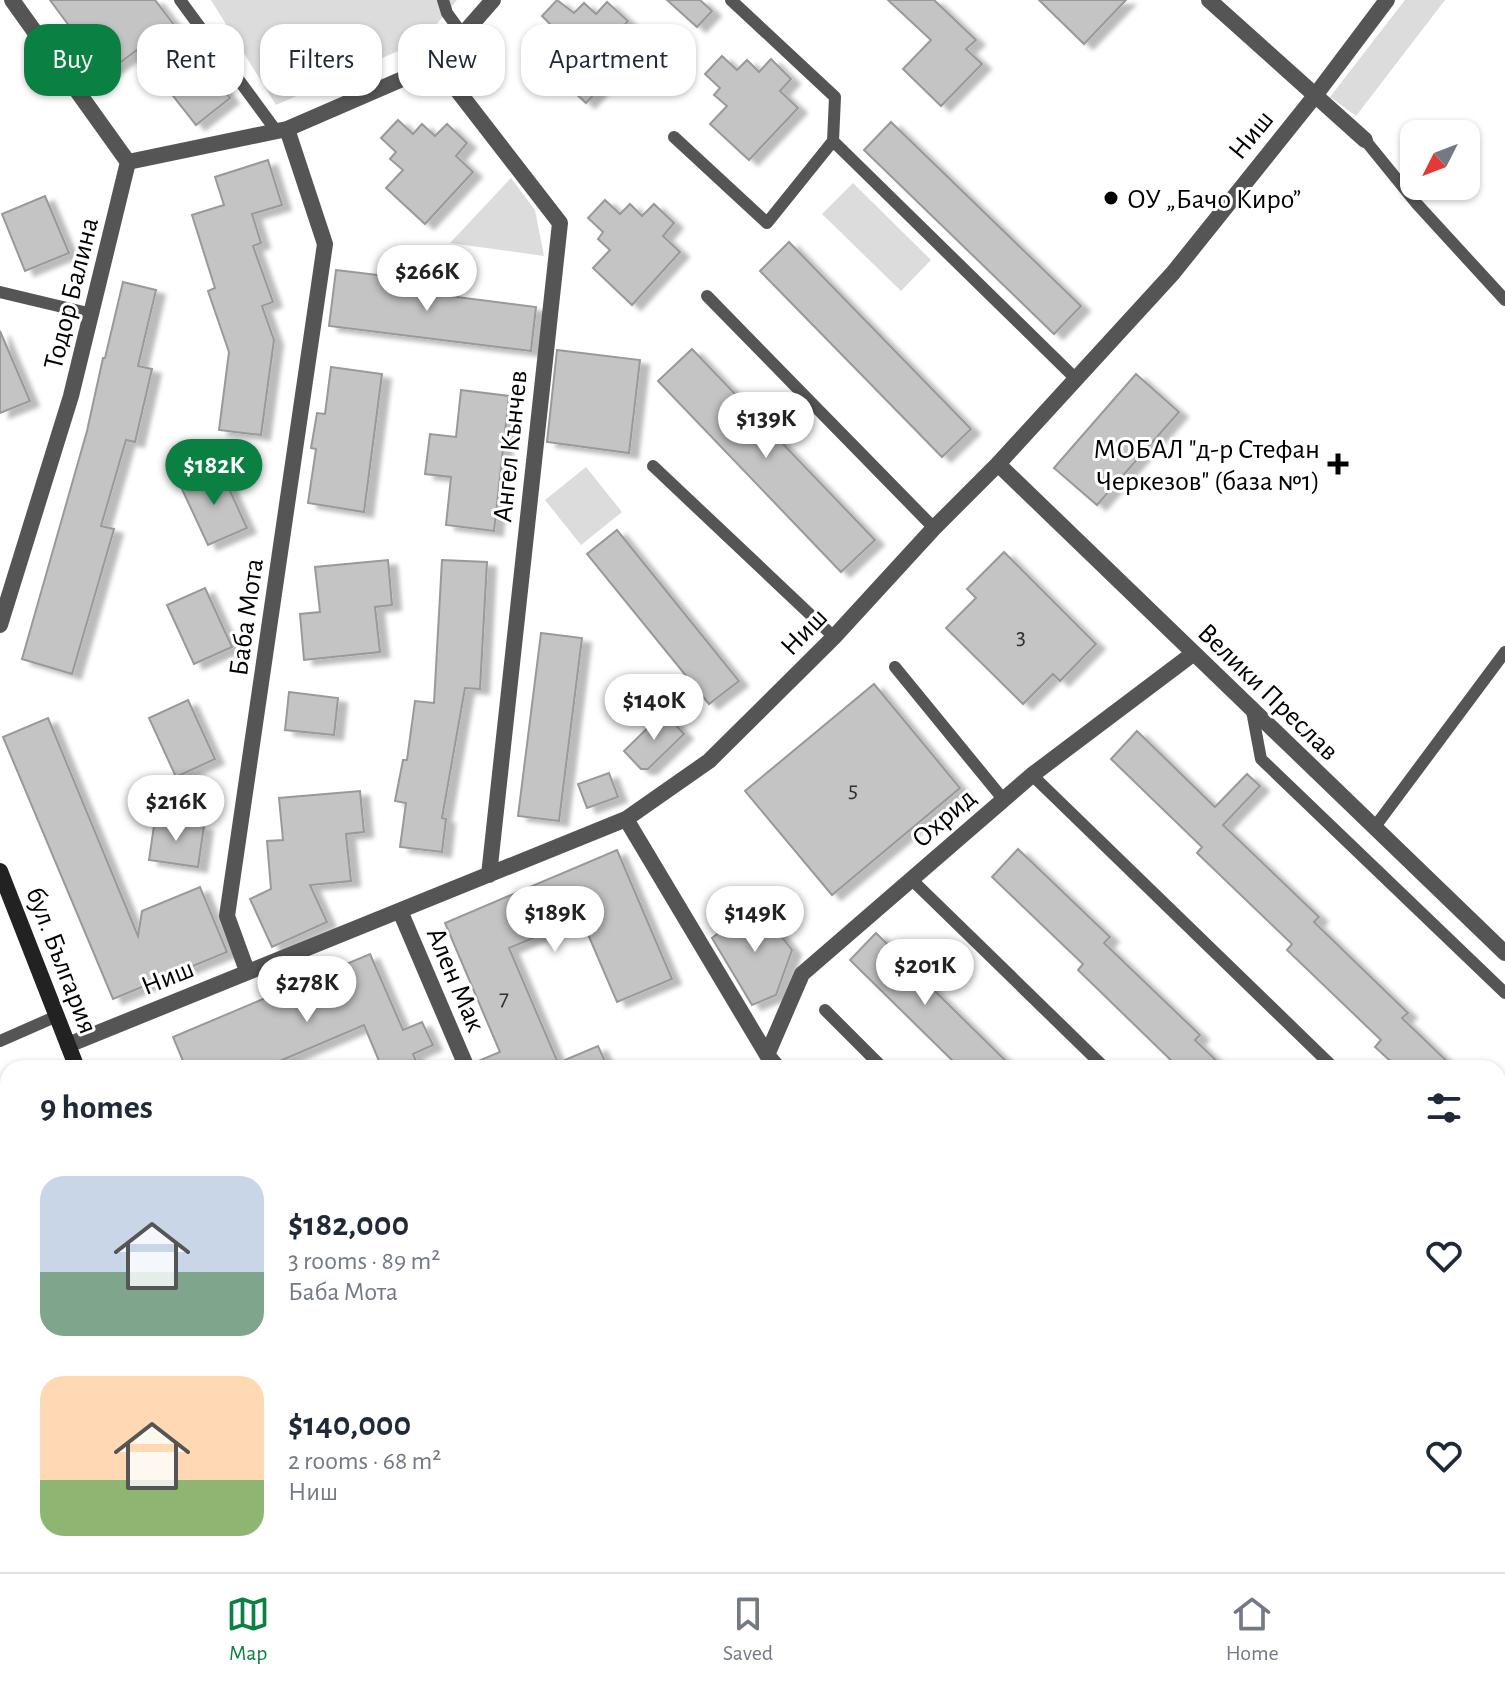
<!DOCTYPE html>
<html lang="en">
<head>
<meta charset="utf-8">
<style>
  :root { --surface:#fff; --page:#f2f2f3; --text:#1f2937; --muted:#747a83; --line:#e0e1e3; --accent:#0b8043 }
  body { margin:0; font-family:"Alegreya Sans",sans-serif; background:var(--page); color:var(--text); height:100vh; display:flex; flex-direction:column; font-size:30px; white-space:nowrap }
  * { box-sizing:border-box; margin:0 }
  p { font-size:26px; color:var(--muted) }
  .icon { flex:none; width:44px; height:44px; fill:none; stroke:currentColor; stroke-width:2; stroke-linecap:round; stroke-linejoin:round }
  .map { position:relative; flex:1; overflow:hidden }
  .panel { position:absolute; left:0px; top:1060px; width:1506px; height:512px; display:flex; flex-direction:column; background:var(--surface); border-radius:24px 24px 0 0; box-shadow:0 2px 6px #0004 }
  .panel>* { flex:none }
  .top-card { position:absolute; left:24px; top:24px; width:800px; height:72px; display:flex; gap:16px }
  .needle { width:52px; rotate:228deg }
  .buttons { position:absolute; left:1400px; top:120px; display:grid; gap:16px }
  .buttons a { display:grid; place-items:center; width:80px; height:80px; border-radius:16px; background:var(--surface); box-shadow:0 2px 6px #0004; font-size:40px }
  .price { position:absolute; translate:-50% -68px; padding:0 18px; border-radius:28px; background:#fff; color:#222; font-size:26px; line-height:52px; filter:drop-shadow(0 2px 4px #0008) }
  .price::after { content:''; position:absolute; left:50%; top:48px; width:24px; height:18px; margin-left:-12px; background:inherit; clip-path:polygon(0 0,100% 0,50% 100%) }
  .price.active { background:var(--accent); color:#fff }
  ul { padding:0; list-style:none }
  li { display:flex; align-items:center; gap:24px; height:200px; padding:0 40px }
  li span { display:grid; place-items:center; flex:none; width:224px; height:160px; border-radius:24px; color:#555 }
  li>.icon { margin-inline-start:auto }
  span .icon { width:96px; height:96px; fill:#fffc; stroke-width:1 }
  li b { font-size:34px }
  h2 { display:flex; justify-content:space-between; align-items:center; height:96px; padding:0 40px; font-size:34px }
  .pill { padding:0 28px; border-radius:24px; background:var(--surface); box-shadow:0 2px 6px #0004; font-size:28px; line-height:72px }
  .pill.active { background:var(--accent); color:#fff }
  .tabs { display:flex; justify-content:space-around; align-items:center; height:112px; border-top:2px solid var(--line); background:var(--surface); font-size:22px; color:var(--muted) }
  .tabs a { display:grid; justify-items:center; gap:4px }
  .tabs .active { color:var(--accent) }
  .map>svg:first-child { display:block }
  .green { fill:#dcdcdc }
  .building { fill:#c4c4c4; stroke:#999; stroke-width:2; filter:url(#shadow) }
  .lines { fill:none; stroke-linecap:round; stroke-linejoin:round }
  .lane { stroke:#555; stroke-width:12 }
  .street { stroke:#555; stroke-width:16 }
  .secondary { stroke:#222; stroke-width:16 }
  .poi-dot { fill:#000; stroke:#fff; stroke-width:3 }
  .labels { text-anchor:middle; stroke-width:6; stroke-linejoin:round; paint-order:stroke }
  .number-label { font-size:24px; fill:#313131 }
  .street-label { font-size:28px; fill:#000; stroke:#fff }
  .poi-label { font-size:28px; fill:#000; stroke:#fff; text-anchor:start }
</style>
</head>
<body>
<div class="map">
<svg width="1505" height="1572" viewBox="0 0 1505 1572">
  <defs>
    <filter id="shadow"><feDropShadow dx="9" dy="5" stdDeviation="2" flood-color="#0004"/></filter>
  </defs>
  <rect width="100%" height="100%" fill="#fff"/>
  <path class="green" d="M211,0h246l-34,40 -147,65z
    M1405,0h40l-89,116 -26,-19z
    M511,178l24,32 9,46 -94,-13z
    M853,183l78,77 -30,31 -79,-77z
    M586,467l36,45 -41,33 -36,-45z"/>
  <path class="building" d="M50,0h105l75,98 -34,27 -59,-75 -32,24z
    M557,0l17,13 10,-10 12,11 11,-12 21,19 -11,13 17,17 -48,52 -39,-36 17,-18 -13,-12 6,-6 -15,-15z
    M667,0h33l12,11 -15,16z
    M888,0h46l42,40 -10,9 16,15 -41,42 -38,-37 28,-29z
    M1039,0h87l-42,44z
    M722,56l15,14 10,-10 12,12 12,-13 20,20 -11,12 18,17 -49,52 -39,-36 17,-18 -13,-11 6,-7 -15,-14z
    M398,120l15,14 9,-10 13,12 12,-12 20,19 -11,13 17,16 -48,52 -39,-36 17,-18 -13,-11 6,-7 -15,-14z
    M891,122l190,184 -27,28 -190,-184z
    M268,160l14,45 -30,9 9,29 -8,3 20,56 -11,4 12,34 -13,95 -42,-5 10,-78 -21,-61 7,-3 -23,-73 32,-10 -9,-28z
    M45,196l24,57 -44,18 -23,-57z
    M605,200l15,14 10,-10 12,12 12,-12 20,19 -11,13 17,16 -48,53 -39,-37 17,-18 -12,-11 5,-7 -15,-14z
    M789,242l182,187 -29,28 -182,-186z
    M336,270l67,8 -2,12 135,17 -5,44 -202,-25z
    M123,282l33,8 -18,76 14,3 -17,73 -9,-2 -25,86 13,3 -42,145 -50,-15 65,-228 16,-73h2z
    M0,331l30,70 -30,12z
    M692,349l183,191 -34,32 -183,-191z
    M557,350l83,10 -11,93 -82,-11z
    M331,367l51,7 -18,138 -56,-9 8,-54 -5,-1 6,-35 8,1z
    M1136,374l43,38 -82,93 -43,-37z
    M461,390l48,6 -15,135 -48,-6 5,-48 -26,-3 5,-40 26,3z
    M220,469l27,59 -39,17 -27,-58z
    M617,530l122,151 -30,23 -122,-150z
    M1004,552l92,92 -36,37 -7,-7 -30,30 -77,-76 30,-30 -9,-9z
    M388,560l4,45 -17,2 5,45 -76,8 -4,-46 20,-2 -5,-45z
    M442,560l45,2 -7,127 -15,-1 -23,130 4,1 -4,33 -42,-5 6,-44 -11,-2 8,-41h4l8,-59 19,2z
    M205,588l27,59 -38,17 -27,-59z
    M541,633l41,5 -23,183 -41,-5z
    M874,684l86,104 -128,107 -87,-104z
    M289,692l49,6 -4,37 -49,-5z
    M188,700l27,59 -39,18 -27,-59z
    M664,712l20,22 -36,35h-7l-17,-18z
    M48,718l90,218 4,-25 58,-24 27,65 -114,47 -110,-262z
    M1137,731l78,76 32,-33 13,12 -37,39 96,92 -5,5 94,91 -6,5 52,50h-56l-23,-21 6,-7 -94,-90 5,-6 -95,-91 5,-6 -91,-88z
    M609,773l9,24 -31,11 -9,-24z
    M360,791l4,41 -18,2 5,47 -41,4 17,37 -55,25 -22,-48 21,-10 -4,-48 16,-1 -4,-42z
    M155,819l49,7 -6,41 -49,-7z
    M1018,849l92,88 -6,6 96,92 -5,5 29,28h-45l-101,-98 5,-6 -91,-87z
    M617,850l55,129 -55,23 -36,-84 -72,30 49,115 40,-17 10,22h-130l-2,-6 24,-10 -55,-129z
    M756,904l36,46 -16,45 -24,10 -40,-67z
    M876,933l137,135h-53l-110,-108z
    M370,954l33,76 19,-8 11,23 -20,9 6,14h-37l-18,-43 -89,38 3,5h-92l-13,-31z"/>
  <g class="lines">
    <path class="lane" d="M180,0l97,132
      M443,0l4,13 16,22
      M731,0l104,97 -2,44 242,237
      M674,137l93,86 66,-82
      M1365,140l52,64 88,96
      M0,292l92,22
      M707,296l227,232
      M653,466l181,171
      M895,667l108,132
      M1252,711l9,48 244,234
      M1032,775l302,293
      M1374,828l131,-176
      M911,879l194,189
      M825,1010l58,58
      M0,1041l57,-25
      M1498,1424l7,7
      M0,1426l8,-6
      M508,1564l4,8
      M1011,1564l7,8
      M1069,1564l7,8
      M1202,1564l8,8
      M1417,1564l8,8
      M854,1572l8,-8
      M930,1572l7,-8"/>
    <path class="street" d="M1209,0l156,140
      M437,64l123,159 -71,652
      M128,162l159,-33 150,-65 56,-64
      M998,464l507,489
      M0,625l71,-229 57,-234 -116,-162
      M626,819l141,236 11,13
      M400,911l67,157
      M247,971l-20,-55 98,-672 -38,-115
      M68,1045l558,-226 83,-58 125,-124 100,-109 64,-64 175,-191 141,-176 73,-97
      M767,1055l35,-81 230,-199 162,-122
      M1498,1187l7,-7
      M0,1511l8,12
      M36,1564l5,8
      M679,1564l3,8
      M1090,1572l9,-8"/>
    <path class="secondary" d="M0,871l77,197
      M269,1564l3,8
      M330,1564l5,8"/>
  </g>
  <g class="poi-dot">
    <circle cx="1111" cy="198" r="8"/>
    <path d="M1334 452h8v8h8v8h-8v8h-8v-8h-8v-8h8z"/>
  </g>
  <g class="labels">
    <g class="number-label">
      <text x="1021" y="644">3</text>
      <text x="853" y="797">5</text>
      <text x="504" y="1005">7</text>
    </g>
    <g class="street-label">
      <text transform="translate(1250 134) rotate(-51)" y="10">Ниш</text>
      <text transform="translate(70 293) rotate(-76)" y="10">Тодор Балина</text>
      <text transform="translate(509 446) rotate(-84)" y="10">Ангел Кънчев</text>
      <text transform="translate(245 617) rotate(-82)" y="10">Баба Мота</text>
      <text transform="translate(803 631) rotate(-46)" y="10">Ниш</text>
      <text transform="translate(1269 691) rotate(44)" y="10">Велики Преслав</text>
      <text transform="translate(943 817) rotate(-41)" y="10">Охрид</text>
      <text transform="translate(63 960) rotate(69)" y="10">бул. България</text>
      <text transform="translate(167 976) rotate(-22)" y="10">Ниш</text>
      <text transform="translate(457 979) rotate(67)" y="10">Ален Мак</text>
    </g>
    <g class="poi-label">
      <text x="1127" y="208">ОУ „Бачо Киро”</text>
      <text x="1320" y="458" text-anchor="end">МОБАЛ "д-р Стефан<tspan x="1320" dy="32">Черкезов" (база №1)</tspan></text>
    </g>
  </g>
</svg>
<div class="buttons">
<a><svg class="needle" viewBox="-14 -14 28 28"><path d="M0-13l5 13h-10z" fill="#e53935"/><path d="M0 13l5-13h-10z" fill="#747a83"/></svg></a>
</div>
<b class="price" style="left:427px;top:313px">$266K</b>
<b class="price" style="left:766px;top:460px">$139K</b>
<b class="price active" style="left:214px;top:507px">$182K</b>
<b class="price" style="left:654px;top:742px">$140K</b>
<b class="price" style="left:176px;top:843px">$216K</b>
<b class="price" style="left:555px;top:954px">$189K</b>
<b class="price" style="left:755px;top:954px">$149K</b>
<b class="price" style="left:925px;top:1007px">$201K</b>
<b class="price" style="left:307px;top:1024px">$278K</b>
<div class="top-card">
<a class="pill active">Buy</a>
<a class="pill">Rent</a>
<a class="pill">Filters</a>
<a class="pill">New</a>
<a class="pill">Apartment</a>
</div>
<section class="panel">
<h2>9 homes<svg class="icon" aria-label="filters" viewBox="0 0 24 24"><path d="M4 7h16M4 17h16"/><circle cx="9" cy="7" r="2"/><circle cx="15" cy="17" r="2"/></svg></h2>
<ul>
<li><span style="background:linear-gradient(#c9d6e8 60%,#7fa58c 0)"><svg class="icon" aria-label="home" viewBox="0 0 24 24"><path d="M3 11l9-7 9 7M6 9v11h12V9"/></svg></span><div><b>$182,000</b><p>3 rooms · 89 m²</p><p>Баба Мота</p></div><svg class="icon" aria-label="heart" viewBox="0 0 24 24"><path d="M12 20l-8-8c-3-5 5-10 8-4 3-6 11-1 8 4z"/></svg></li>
<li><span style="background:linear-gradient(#ffd9b3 65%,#8fb573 0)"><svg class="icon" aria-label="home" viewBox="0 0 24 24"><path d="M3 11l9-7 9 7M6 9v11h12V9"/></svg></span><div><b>$140,000</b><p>2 rooms · 68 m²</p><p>Ниш</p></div><svg class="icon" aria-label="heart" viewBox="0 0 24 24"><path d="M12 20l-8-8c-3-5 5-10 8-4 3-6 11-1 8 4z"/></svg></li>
</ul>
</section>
</div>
<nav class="tabs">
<a class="active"><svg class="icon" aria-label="map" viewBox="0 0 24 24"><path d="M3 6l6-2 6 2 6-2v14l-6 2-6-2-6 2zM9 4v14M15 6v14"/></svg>Map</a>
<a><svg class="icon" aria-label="saved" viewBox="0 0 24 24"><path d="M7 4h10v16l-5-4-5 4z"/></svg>Saved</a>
<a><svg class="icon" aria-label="home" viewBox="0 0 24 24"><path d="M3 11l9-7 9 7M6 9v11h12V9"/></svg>Home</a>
</nav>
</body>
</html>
